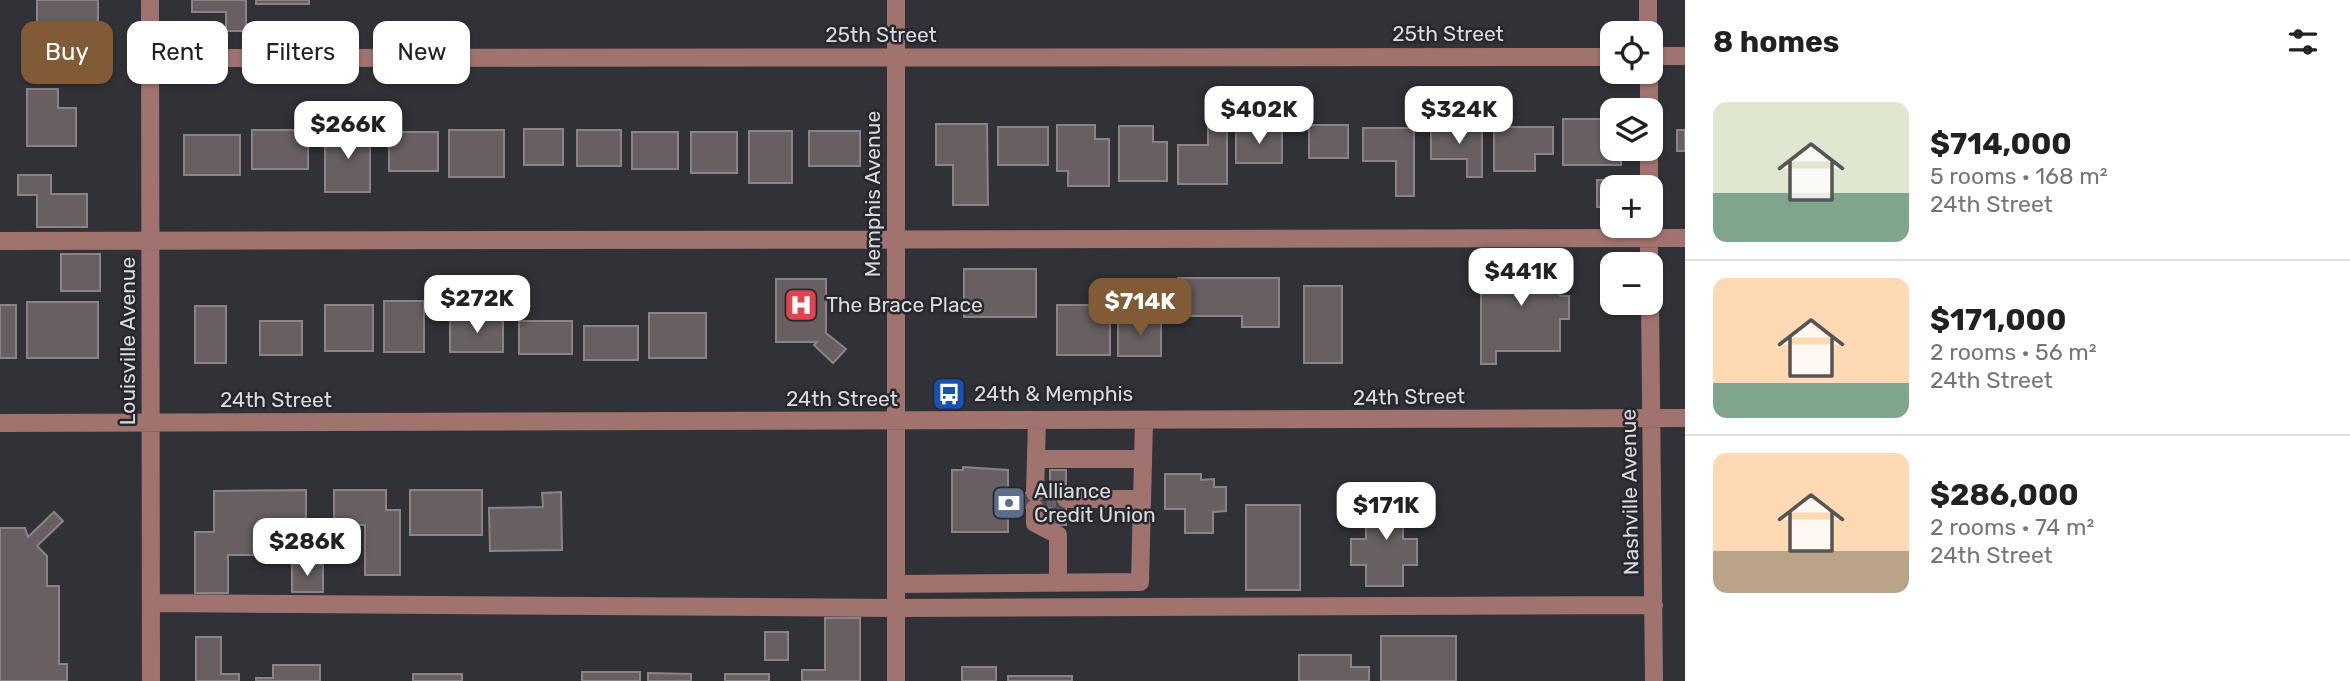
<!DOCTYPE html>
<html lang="en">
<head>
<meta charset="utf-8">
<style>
  :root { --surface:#fff; --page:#f2f2f2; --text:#202124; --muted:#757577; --line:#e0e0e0; --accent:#815b35 }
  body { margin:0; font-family:Rubik,sans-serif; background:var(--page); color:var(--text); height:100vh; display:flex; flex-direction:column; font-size:26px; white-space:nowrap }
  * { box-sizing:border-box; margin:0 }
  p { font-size:23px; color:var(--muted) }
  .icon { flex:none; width:38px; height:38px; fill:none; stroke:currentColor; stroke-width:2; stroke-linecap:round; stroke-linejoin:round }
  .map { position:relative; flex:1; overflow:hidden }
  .details { display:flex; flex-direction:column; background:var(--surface); width:665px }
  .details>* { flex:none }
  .guide { position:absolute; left:21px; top:21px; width:665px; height:63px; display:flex; gap:14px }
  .controls { position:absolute; left:1600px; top:21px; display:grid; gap:14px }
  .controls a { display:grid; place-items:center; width:63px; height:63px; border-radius:14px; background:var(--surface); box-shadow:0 2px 5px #0004; font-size:35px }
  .price { position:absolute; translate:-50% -60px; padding:0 16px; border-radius:14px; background:#fff; color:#222; font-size:23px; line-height:46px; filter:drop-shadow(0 2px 4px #0008) }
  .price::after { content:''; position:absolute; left:50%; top:42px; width:21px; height:16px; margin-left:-10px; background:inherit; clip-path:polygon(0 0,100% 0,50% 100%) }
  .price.on { background:var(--accent); color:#fff }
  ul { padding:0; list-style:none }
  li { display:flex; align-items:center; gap:21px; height:175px; padding:0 28px }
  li+li { border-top:2px solid var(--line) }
  li span { display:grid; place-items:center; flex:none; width:196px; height:140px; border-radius:14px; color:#555 }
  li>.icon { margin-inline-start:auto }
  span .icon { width:84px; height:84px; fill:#fffc; stroke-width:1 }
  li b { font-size:30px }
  h2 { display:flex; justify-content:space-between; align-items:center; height:84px; padding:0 28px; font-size:30px }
  .chip { padding:0 24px; border-radius:14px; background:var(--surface); box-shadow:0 2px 5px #0004; font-size:24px; line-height:63px }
  .chip.on { background:var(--accent); color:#fff }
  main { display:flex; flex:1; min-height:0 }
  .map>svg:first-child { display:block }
  .building { fill:#675f62; stroke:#8c8386; stroke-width:2 }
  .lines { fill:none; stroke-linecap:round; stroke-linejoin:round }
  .minor-tunnel { stroke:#4a4a51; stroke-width:18; stroke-dasharray:18 9; stroke-linecap:butt }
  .minor { stroke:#a1736f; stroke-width:18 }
  .labels { text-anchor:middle; stroke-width:5; stroke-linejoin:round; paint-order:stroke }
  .street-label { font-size:21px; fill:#dbdbdf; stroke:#27282e }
  .poi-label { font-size:21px; fill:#dbdbdf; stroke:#27282e; text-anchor:start }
</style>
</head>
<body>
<main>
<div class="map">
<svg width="1685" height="681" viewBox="0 0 1685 681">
  <rect width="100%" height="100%" fill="#313138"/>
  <path class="building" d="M37,0h61v27h-61z
    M192,0h54v31h-20v-19h-34z
    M256,0h53v4h-53z
    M37,39h59v31h-59z
    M27,89h31v19h18v38h-49z
    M1563,119h49v30h9v16h-58z
    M936,124h51l1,81h-35v-40h-17z
    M1057,125h38v14h14v47h-41v-15h-11z
    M1309,125h39v33h-39z
    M1119,126h34v16h14v39h-48z
    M1431,126h51v51h-15v-18h-36z
    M998,127h50v38h-50z
    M1208,127h19v57h-49v-39h30z
    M1494,127h59v27h-18v17h-41z
    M1236,128h46v35h-46z
    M1363,128h51v68h-18v-35h-33z
    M524,129h39v36h-39z
    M252,130h56v39h-56z
    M325,130h45v62h-45z
    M449,130h55v47h-55z
    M577,130h44v36h-44z
    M1677,130h8v21h-8z
    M749,131h43v52h-43z
    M809,131h51v35h-51z
    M389,132h49v39h-49z
    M632,132h46v37h-46z
    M691,132h46v41h-46z
    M184,135h56v40h-56z
    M18,175h33v19h36v33h-50v-32h-19z
    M1597,180h21v7h-6v20h-15z
    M61,254h39v37h-39z
    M1481,263h79v33h9v23h-9v32h-64v13h-15z
    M964,269h72v48h-72z
    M1178,278h101v49h-37v-11h-64z
    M776,279h50v54l20,16 -13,14 -19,-18 3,-3h-41z
    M1304,286h38v77h-38z
    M384,301h40v51h-40z
    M27,302h71v56h-71z
    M0,305h16v53h-16z
    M325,305h48v46h-48z
    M1057,305h53v50h-53z
    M195,306h31v57h-31z
    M649,313h57v45h-57z
    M450,319h53v33h-53z
    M1118,320h43v36h-43z
    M260,321h42v34h-42z
    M519,321h53v33h-53z
    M584,326h54v34h-54z
    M963,467l45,3v23h42v-23h16v55h-16v-17h-42v24h-56v-62h11z
    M1165,474h36v6l13,-1v8h12v24l-13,1v21h-28v-24h-20z
    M306,490v65h-78v38h-33v-61h19v-41z
    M334,490h52v20h14v65h-35v-50h-31z
    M410,490h72v45h-72z
    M561,492l1,58 -72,1 -1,-43 54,-1 -1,-14z
    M1366,497l47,3v24h-10v15h14v26h-14v21h-37v-21h-15v-26h15z
    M1246,505h54v85h-54z
    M54,512l9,9 -26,25 10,10v30h12v78h8v17h-67v-153h25l3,9z
    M292,564h31v28h-31z
    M825,618h35v63h-58v-11h23z
    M765,632h23v28h-23z
    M1381,636h75v45h-75z
    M196,637h25v37h18v7h-43z
    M1299,655h52v12h18v14h-70z
    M273,665h47v16h-64v-3h17z
    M962,667h34v14h-34z
    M582,672h58v9h-58z
    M648,673l43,1v7h-43z
    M413,674h49v7h-49z
    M725,674h44v7h-44z
    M1008,676h64v5h-64z"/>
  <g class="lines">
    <path class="minor-tunnel" d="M1035,493v6h31"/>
    <path class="minor" d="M150,0l1,681
      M896,0v681
      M1648,0v33
      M1650,56h35
      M150,58l1462,-1
      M1649,72v38
      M1649,149v38
      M1649,226v38
      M0,241l1685,-3
      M1650,303l4,378
      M0,423l1685,-5
      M1036,459h107
      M1035,493l2,-72
      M1066,499h76
      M1035,508v15l23,12v48
      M896,584l244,-2 4,-160
      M151,603l745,5 758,-3"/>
  </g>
  <defs>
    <symbol id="hospital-square" viewBox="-11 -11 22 22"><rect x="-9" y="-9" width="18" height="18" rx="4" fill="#e0444e" stroke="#27282e"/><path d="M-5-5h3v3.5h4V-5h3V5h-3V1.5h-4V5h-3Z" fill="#fff"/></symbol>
    <symbol id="bus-square" viewBox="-11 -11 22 22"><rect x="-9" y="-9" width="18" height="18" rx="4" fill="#1a4fb4" stroke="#27282e"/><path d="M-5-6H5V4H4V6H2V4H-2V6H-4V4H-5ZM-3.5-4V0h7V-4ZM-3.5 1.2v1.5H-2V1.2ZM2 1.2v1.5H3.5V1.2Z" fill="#fff"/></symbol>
    <symbol id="bank-square" viewBox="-11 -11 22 22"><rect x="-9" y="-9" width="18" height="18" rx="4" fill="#5c6f8a" stroke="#27282e"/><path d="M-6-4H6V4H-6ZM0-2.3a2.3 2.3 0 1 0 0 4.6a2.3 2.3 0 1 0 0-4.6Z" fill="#fff"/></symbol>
  </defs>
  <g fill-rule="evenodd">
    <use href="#hospital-square" x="782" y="286" width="38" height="38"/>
    <use href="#bus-square" x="930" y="375" width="38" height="38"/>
    <use href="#bank-square" x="990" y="484" width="38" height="38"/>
  </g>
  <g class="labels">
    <g class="street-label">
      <text x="1448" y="41">25th Street</text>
      <text x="881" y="42">25th Street</text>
      <text transform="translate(873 194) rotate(-90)" y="7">Memphis Avenue</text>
      <text transform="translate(128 341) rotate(-90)" y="7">Louisville Avenue</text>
      <text transform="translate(1409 397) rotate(-1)" y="7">24th Street</text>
      <text x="842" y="406">24th Street</text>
      <text x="276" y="407">24th Street</text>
      <text transform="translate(1630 492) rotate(-91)" y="7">Nashville Avenue</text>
    </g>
    <g class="poi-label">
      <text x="826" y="312">The Brace Place</text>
      <text x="974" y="401">24th &amp; Memphis</text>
      <text x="1034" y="498">Alliance<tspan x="1034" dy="24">Credit Union</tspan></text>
    </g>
  </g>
</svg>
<div class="controls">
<a><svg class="icon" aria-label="locate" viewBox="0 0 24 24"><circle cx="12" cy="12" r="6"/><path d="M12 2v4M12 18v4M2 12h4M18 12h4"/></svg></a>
<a><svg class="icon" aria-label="layers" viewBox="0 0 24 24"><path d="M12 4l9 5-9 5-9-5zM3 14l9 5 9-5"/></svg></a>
<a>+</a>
<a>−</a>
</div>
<b class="price" style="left:1259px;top:146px">$402K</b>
<b class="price" style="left:1459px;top:146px">$324K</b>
<b class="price" style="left:348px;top:161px">$266K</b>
<b class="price" style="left:1521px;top:308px">$441K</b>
<b class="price" style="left:477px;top:335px">$272K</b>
<b class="price on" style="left:1140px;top:338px">$714K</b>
<b class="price" style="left:1386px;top:542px">$171K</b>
<b class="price" style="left:307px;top:578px">$286K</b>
<div class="guide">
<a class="chip on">Buy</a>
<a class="chip">Rent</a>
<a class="chip">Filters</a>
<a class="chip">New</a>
</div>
</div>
<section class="details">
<h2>8 homes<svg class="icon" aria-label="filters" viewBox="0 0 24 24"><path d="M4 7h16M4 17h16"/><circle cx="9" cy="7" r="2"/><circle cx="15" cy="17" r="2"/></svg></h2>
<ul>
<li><span style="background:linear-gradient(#dfe7d0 65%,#7fa58c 0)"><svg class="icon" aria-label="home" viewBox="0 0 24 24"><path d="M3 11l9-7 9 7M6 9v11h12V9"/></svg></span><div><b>$714,000</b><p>5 rooms · 168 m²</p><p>24th Street</p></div></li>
<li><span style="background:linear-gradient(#ffd9b3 75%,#7fa58c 0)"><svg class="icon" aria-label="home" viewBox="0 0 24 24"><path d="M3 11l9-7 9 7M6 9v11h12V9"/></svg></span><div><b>$171,000</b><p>2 rooms · 56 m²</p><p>24th Street</p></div></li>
<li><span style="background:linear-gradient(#ffd9b3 70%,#b9a48a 0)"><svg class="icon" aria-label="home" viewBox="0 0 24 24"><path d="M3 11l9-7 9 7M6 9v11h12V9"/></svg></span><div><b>$286,000</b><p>2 rooms · 74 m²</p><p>24th Street</p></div></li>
</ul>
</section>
</main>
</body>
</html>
